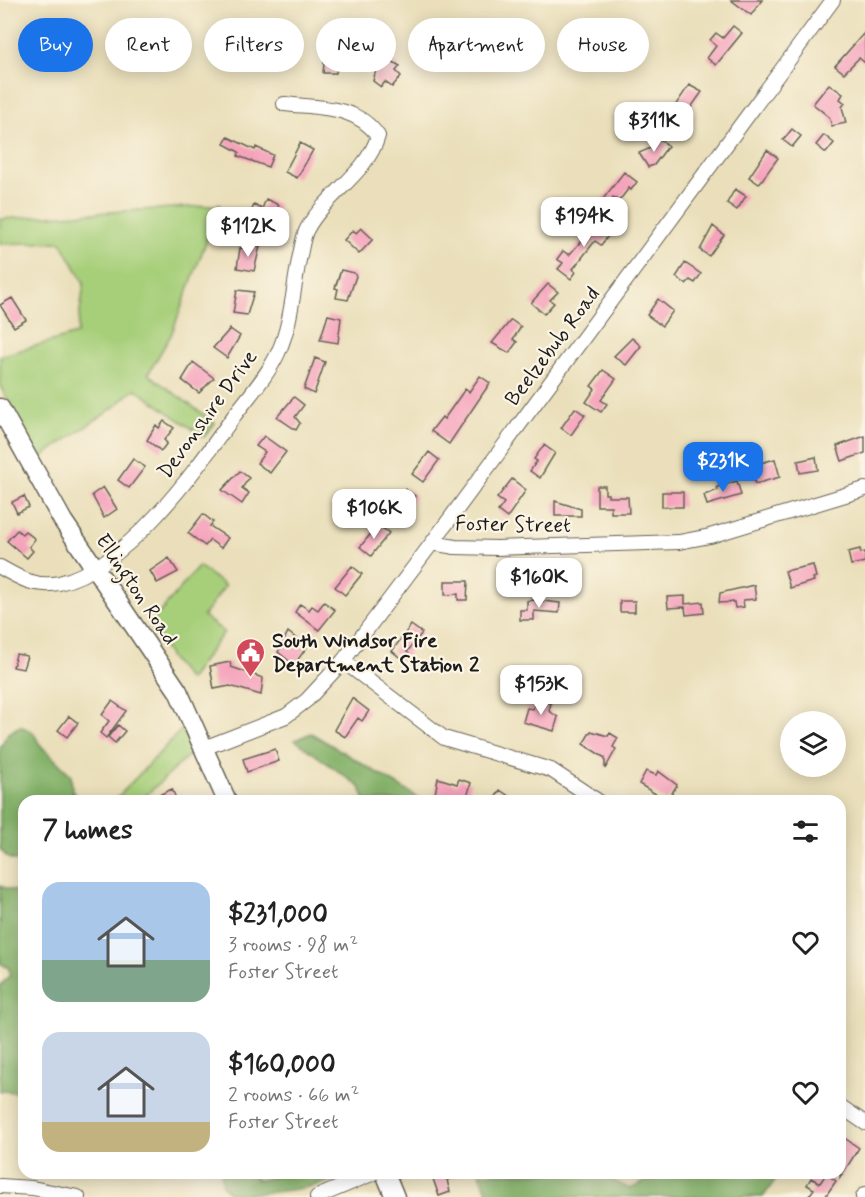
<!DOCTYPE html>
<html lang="en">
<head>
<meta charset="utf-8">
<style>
  :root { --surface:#fff; --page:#f2f2f2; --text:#222; --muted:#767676; --accent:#1a73e8 }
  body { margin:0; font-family:Mynerve,sans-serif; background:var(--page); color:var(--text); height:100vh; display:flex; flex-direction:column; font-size:22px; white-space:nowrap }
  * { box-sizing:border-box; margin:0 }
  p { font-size:20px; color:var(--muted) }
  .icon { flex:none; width:33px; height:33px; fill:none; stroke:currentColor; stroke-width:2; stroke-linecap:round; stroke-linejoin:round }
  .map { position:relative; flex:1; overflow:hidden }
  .panel { position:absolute; left:18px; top:795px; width:828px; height:384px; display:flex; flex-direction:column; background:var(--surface); border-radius:18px; box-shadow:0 3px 15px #0003 }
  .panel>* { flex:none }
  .top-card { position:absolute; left:18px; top:18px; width:830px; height:54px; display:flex; gap:12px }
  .controls { position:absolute; left:780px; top:711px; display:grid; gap:12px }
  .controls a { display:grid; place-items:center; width:66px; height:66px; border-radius:50%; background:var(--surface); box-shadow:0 3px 15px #0003; font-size:30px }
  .price { position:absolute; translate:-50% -51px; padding:0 14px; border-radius:12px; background:#fff; color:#222; font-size:20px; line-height:39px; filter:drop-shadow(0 2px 3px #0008) }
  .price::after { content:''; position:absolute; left:50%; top:36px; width:18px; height:14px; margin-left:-9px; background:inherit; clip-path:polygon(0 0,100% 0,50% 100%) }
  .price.active { background:var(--accent); color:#fff }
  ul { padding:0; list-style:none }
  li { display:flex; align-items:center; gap:18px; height:150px; padding:0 24px }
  li span { display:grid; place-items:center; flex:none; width:168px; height:120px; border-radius:18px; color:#555 }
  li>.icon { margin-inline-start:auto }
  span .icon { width:72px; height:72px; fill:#fffc; stroke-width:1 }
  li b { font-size:26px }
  h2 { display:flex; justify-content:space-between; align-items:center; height:72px; padding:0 24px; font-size:26px }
  .tag { padding:0 21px; border-radius:27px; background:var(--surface); box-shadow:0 3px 15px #0003; font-size:21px; line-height:54px }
  .tag.active { background:var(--accent); color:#fff }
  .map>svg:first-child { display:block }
  .green { fill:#a7cf7a; stroke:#62764b; stroke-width:1.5 }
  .forest { fill:#85b26a; stroke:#506743; stroke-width:1.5 }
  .building { fill:#f5a2bb }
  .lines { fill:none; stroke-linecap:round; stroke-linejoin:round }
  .minor-casing { stroke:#646053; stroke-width:16 }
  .major-casing { stroke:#646053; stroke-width:21 }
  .minor { stroke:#fff; stroke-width:14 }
  .major { stroke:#fff; stroke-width:18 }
  .labels { text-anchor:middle; stroke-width:4.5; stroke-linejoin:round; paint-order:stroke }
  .street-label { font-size:21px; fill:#1c1c1c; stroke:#fcf5e5 }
  .poi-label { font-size:21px; font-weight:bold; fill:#1c1c1c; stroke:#fcf5e5; text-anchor:start }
</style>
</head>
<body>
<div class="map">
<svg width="865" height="1197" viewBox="0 0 865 1197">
  <rect width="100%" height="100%" fill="#fcf5e5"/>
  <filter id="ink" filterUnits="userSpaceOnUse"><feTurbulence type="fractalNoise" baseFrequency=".0167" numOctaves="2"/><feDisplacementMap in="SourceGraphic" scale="12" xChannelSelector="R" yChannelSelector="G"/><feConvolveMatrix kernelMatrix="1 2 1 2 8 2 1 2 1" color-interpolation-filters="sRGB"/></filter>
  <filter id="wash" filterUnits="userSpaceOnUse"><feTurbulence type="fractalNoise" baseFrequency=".008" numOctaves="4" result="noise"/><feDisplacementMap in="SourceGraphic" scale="24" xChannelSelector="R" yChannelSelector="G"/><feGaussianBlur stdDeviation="1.35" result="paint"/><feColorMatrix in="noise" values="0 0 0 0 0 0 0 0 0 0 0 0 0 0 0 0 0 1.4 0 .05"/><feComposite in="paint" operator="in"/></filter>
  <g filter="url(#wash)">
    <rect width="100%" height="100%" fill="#eadfba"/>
    <path class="green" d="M220,205l-49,130 -23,39 67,49 -11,14 -69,-48 -22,19 -73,50 -40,-72v-30l77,-22 7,-51 -23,-41 -61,2v-25z
      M199,566l26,20 -22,30 21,16 -35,48 -18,-21 -21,-35z
      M182,729l10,23 -52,49h-26z"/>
    <path class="forest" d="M20,726l13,6 7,13 31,30 1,16 9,10h-57v62l-16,-5 -8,-9v-101l8,-15z
      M311,733l113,68h-59l-5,-14 -65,-47z
      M0,886l24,8v206l-5,-8 -19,-1v-105l10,-11 -1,-7 -9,-5z
      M221,1173h34v6l4,1 31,-7h55c-21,17 -89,22 -116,20l-6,-7z
      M479,1173h119l32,16 34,-16h116l-17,24h-273z"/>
    <g id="blocks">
      <path class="building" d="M731,0h31l-11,15z
        M733,26l9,7 -26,32 -9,-7 9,-12 -6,-6 6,-7 7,5z
        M865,32v31l-6,-5 -15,15 -9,-7z
        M274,40v5l17,-2 1,13 -33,4 -2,-18z
        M326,46l20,1 -2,19 -7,-1 -1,8h-13z
        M381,55l19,11 -4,5 5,5 -9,11 -7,-5 -4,5 -8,-6 3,-11 -4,-3z
        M829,84l14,10 -3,5 5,4 -3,4 4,16 -14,3 -3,-9 -16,-13z
        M689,85l13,7 -20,28 -11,-8z
        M792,129l9,7 -9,11 -9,-7z
        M824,135l10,8 -8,10 -10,-8z
        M228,137l27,13 1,-3 17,8 -5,12 -30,-11 1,-4 -15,-8z
        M659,138l9,8 -14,19 -6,2 -9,-14 12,-5z
        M300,143l13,7 -16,28 -12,-6z
        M767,150l11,8 -19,26 -10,-7z
        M624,172l13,10 -6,8 -2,-2 -10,13 -6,-4 -13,21 -10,-6 7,-11 3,2z
        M735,189l11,7 -9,14 -10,-7z
        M266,199l13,6 -12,26 -20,-10 7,-16 8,4z
        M606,218l10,8 -15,19 -6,-4 -22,28 3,3 -5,7 -13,-10 5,-6 -6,-4 6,-8 6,4 22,-25 4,3z
        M713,226l11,9 -15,21 -9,-6z
        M361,228l12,11 -14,15 -15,-14 9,-10 3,3z
        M250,245l10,1 -6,25 -17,-3 3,-20 9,1z
        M685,263l16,11 -6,9 -5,-3 -4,4 -10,-7z
        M341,270l13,3 2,3 -8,24 -12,-2 2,-9 -3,-1z
        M548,284l10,8 -8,8 4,3 -10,11 -13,-11z
        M237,290l17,2 -7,23 -14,-2z
        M12,298l14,22 -12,7 -14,-22z
        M658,299l15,12 -11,15 -15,-11z
        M328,315l13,3 -3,25 -18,-3z
        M511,320l10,7 -8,12 4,3 -8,11 -17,-10z
        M230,329l10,7 -13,22 -14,-10z
        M632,338l9,8 -15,19 -12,-9z
        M315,358l10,4 -11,32 -10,-5z
        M193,362l21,16 -15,15 -17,-13z
        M603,370l13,9 -15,21 6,4 -6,8 -15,-10 9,-13 -4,-3z
        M480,376l10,7 -41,61 -18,-13 11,-14 2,2 21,-30 4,3z
        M294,397l10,8 -9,12 5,6 -4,7 -19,-13z
        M575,408l10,7 -14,20 -10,-7z
        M164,421l10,7 -10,12 3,3 -6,8 -14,-11 9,-15 3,3z
        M264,436l22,16 -16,21 -13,-10 8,-11 -9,-6z
        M865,436v17l-23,8 -5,-15z
        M544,445l11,8 -15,25 -10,-7 7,-10 -3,-2z
        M429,452l10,8 -16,22 -11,-8z
        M816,457l2,13 -18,3 -2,-12z
        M133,459l12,8 -16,21 -11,-8z
        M775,459l5,18 -25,7 -5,-18z
        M240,471l9,7 -7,10 7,5 -7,11 -20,-14z
        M512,479l14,11 -19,28 -9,-7 6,-8 -7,-5z
        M737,481l4,14 -34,10 -3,-10 14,-5 -1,-3z
        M597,486h8v8h3v3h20l1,16h-18v-7h-14z
        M103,487l14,22 -13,9 -12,-23z
        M405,489l10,7 -16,23 -10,-7z
        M662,492h21v15h-21z
        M24,496l5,11 -12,6 -5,-11z
        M555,501l26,8v7h-26z
        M203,514l10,8 -3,4 18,12 -7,10 -11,-8 -5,6 -17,-13z
        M378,525l11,8 -18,23 -11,-9z
        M17,530l5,4 3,-3 10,8 -6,8 4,4 -6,7 -20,-17z
        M860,549l1,4 4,-1v10l-14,3 -3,-13z
        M169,558l9,14 -21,11 -7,-12z
        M813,565l3,12 -3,1 1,3 -24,7 -5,-17z
        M352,566l10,8 -17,21 -10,-8z
        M445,581h23l-1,19h-9v-6l-13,1z
        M754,585l2,14 -13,1 1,7 -9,1 -1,-6 -15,1 1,-10z
        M685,596v8l18,-2 1,11 -18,2 -1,-8 -17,1 -1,-11z
        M533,600l27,3 -1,10 -25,-2v9h-14v-10h7v-9z
        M620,601h15v11h-15z
        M324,602l11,8 -16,20 -24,-18 5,-8 9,6 3,-4 6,4z
        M411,625l11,8 -15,19 2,2 -5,7 -12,-10z
        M288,632l19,15 -13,18 -16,-13z
        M16,654l11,2 -4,13 -10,-2z
        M230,662l1,5 32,11 -2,17 -31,-9 -16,3 -4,-23z
        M352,698l17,13 -7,10 -4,-3 -13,19 -11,-7z
        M112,701l14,10 -20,27 -6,-5 9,-12 -7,-6z
        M542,701l9,2 -2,8 9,6 -4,14 -31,-9 4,-14 6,1 2,-7 6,2z
        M69,716l9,7 -11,14 -9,-7z
        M118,725l7,6 -10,12 -7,-6z
        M591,731l17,5 2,-3 8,5 -5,9 3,2 -11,20v-11l-22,-14z
        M275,749l4,12 -32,11 -4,-13z
        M646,771l10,4 2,-4 19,14 -10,16 -28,-17z
        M438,778l19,6 2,-5 12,4 -5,18h-15l-16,-7z
        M172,789l5,12h-16l-2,-6z
        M500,790l16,11h-23z
        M840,1135l19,13 -19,30z
        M431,1173h32l1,1 -17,6 3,12 -11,4z
        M826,1174l10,7 -11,16h-17l6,-8 -7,-4 4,-7 9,5z"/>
    </g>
  </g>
  <g filter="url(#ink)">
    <use href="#blocks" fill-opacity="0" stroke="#646053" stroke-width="1.5"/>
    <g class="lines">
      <defs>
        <path id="minor" d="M432,543l401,-543
          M0,567c19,11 36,21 59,16 69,-16 136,-112 175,-167 15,-20 34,-41 44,-63 14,-30 15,-66 22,-98 2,-8 3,-19 7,-26 19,-35 60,-55 71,-93 -21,-31 -59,-28 -94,-32
          M343,661l101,77 107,32 47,31
          M204,748l82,-32 21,-16 36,-39 89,-118 23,4 42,1 182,-6 31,-6 155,-47
          M840,1106l25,17
          M0,1186l32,2 46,9
          M317,1197l57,-24
          M863,1197l2,-3"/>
        <path id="major" d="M0,408l63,113 115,170 49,110
          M385,1173l10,24"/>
      </defs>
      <use href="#minor" class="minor-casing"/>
      <use href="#major" class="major-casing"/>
      <use href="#minor" class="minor"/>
      <use href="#major" class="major"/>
    </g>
  </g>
  <defs>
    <symbol id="civic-pin" viewBox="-11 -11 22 30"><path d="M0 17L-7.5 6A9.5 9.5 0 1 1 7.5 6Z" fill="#d1495b" stroke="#fcf5e5"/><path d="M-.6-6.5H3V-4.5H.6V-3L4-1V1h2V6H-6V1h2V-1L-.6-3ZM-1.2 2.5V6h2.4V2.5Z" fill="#fff"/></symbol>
  </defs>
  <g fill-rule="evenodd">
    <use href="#civic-pin" x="234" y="636" width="33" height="45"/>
  </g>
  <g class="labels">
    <g class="street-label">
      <text transform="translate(552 346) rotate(-53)" y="7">Beelzebub Road</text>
      <text transform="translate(207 414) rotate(-54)" y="7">Devonshire Drive</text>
      <text transform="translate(513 524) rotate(1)" y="7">Foster Street</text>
      <text transform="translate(137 589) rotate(56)" y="7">Ellington Road</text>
    </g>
    <g class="poi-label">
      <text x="272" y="647">South Windsor Fire<tspan x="272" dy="24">Department Station 2</tspan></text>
    </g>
  </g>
</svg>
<div class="controls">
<a><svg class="icon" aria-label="layers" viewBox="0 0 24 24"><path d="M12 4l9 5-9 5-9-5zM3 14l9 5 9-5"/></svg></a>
</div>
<b class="price" style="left:654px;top:153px">$311K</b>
<b class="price" style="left:584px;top:248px">$194K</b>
<b class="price" style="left:248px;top:258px">$112K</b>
<b class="price active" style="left:723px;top:493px">$231K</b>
<b class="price" style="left:374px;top:540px">$106K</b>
<b class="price" style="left:539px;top:609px">$160K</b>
<b class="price" style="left:541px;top:716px">$153K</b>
<div class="top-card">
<a class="tag active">Buy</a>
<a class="tag">Rent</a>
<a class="tag">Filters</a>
<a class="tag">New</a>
<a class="tag">Apartment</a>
<a class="tag">House</a>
</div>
<section class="panel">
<h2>7 homes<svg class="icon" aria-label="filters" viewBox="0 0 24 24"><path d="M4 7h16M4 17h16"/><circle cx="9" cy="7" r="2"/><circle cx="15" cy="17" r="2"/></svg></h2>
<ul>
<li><span style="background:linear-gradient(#a9c7e8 65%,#7fa58c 0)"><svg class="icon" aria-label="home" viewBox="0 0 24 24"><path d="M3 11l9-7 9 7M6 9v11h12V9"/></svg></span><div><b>$231,000</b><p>3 rooms · 98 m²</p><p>Foster Street</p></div><svg class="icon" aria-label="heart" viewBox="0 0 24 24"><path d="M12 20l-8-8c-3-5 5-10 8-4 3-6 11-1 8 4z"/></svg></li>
<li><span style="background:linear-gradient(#c9d6e8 75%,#c2b280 0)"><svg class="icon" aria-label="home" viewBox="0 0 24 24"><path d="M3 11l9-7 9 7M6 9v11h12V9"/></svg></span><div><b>$160,000</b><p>2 rooms · 66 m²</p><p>Foster Street</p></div><svg class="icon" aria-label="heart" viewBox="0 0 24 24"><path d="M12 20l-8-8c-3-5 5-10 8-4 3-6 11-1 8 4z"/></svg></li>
</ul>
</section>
</div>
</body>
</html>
